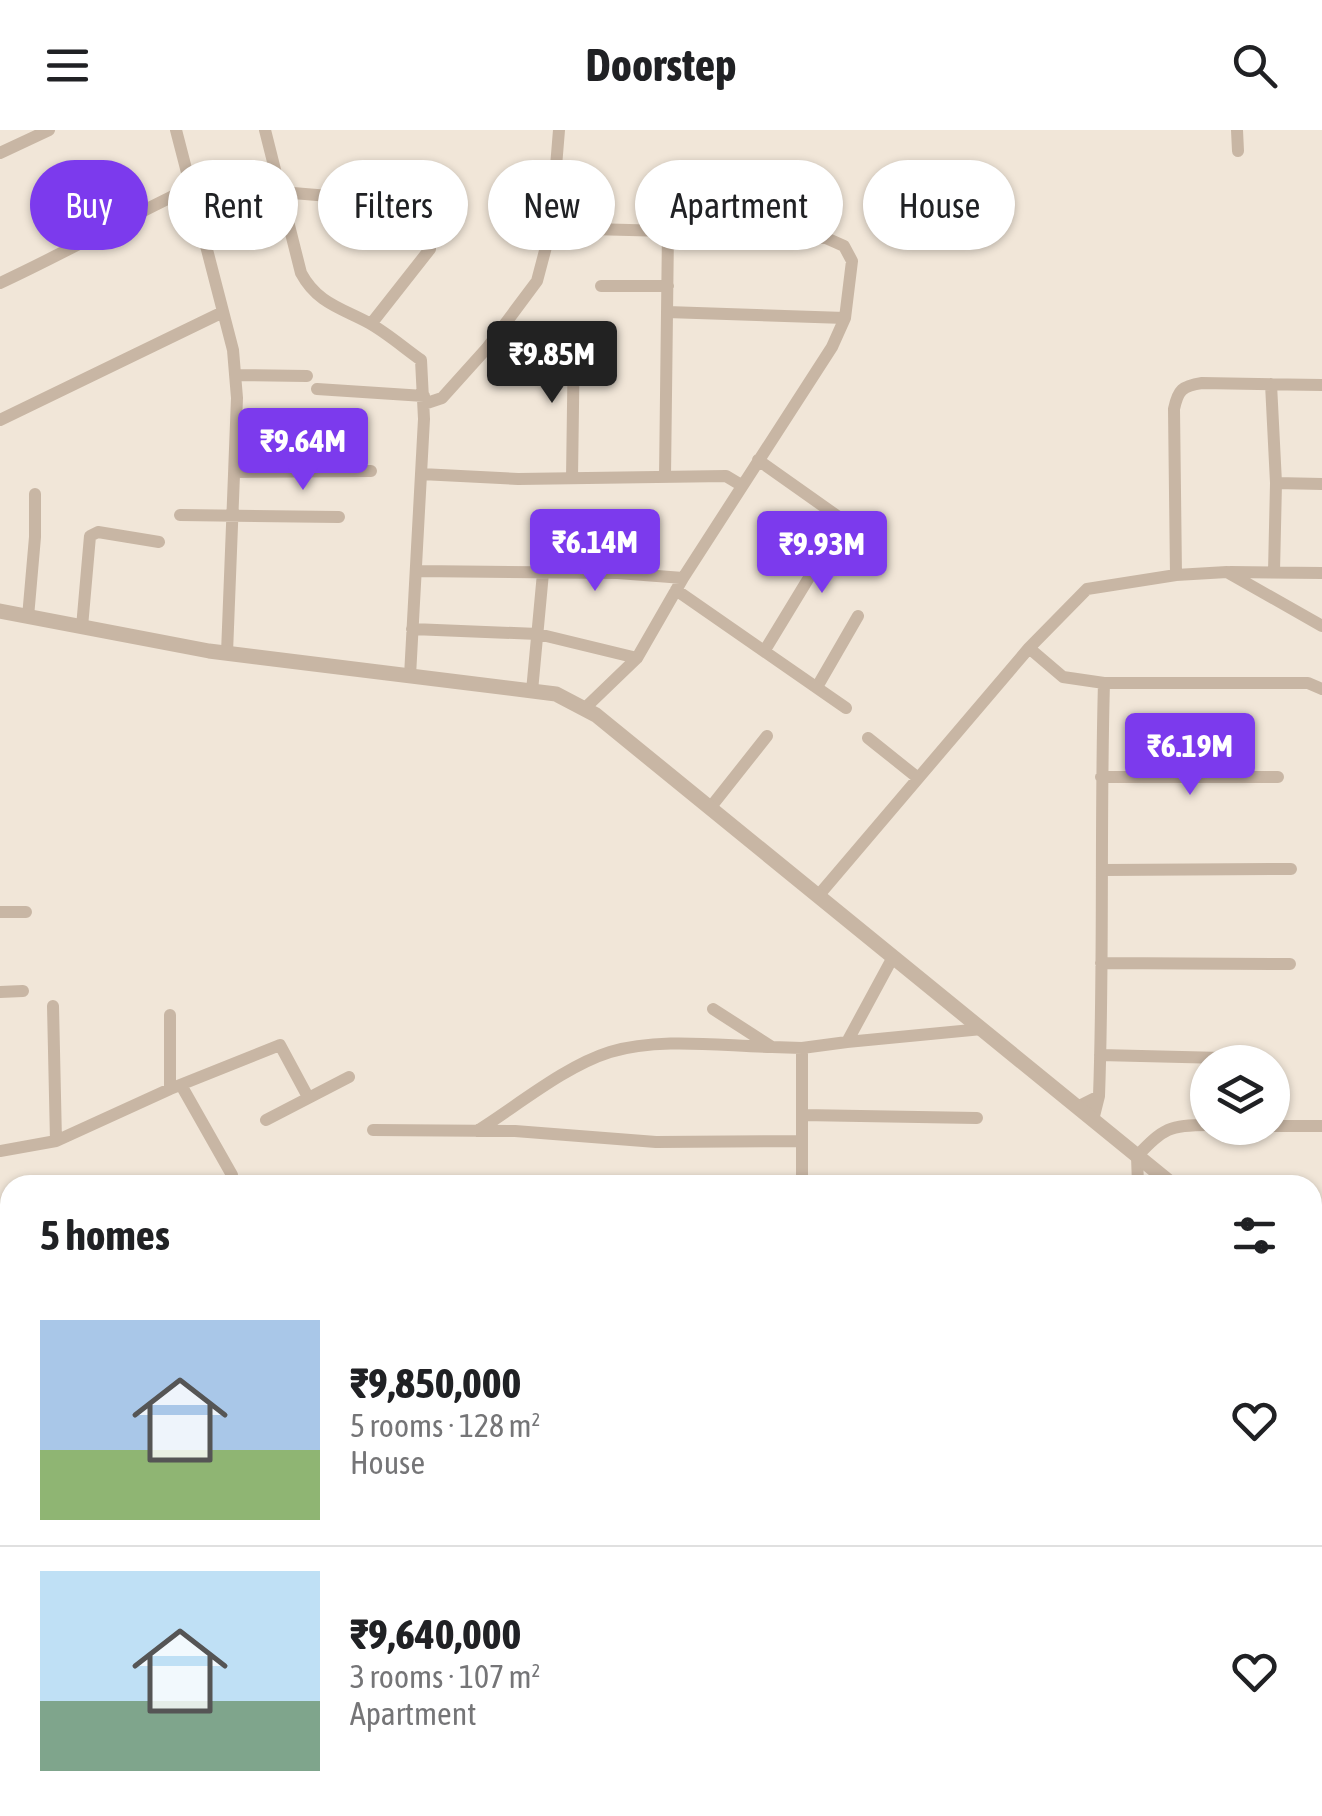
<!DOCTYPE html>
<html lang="en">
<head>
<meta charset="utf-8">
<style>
  :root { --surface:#fff; --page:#f2f2f2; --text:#202124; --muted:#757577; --line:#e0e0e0; --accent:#7c3aed }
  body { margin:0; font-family:"Asap Condensed",sans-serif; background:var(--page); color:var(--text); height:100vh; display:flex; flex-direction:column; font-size:38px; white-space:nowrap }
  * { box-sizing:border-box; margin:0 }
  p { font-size:32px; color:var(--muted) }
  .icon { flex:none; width:55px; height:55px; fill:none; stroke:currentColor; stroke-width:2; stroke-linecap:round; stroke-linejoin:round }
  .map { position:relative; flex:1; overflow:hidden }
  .sheet { position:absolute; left:0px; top:1045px; width:1322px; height:642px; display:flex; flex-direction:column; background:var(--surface); border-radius:30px 30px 0 0; box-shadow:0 2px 8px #0004 }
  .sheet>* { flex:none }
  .guide { position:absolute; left:30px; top:30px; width:1262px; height:90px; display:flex; gap:20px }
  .fabs { position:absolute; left:1190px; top:915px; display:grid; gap:20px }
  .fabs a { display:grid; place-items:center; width:100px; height:100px; border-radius:50%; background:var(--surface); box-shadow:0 2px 8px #0004; font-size:50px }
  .price { position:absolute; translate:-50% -85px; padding:0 22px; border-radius:10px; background:var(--accent); color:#fff; font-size:32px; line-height:65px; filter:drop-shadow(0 2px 5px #0008) }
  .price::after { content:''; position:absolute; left:50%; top:60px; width:30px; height:22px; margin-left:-15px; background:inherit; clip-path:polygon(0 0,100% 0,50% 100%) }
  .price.selected { background:#222; color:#fff }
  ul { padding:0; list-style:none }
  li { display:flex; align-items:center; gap:30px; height:250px; padding:0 40px }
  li+li { border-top:2px solid var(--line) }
  li span { display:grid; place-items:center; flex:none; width:280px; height:200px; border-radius:0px; color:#555 }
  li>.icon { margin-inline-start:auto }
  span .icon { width:120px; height:120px; fill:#fffc; stroke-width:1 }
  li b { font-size:42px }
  h2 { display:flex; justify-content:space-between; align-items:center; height:120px; padding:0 40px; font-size:42px }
  .pill { padding:0 35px; border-radius:45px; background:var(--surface); box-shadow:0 2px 8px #0004; font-size:35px; line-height:90px }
  .pill.selected { background:var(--accent); color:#fff }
  header { display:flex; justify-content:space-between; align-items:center; height:130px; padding:0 40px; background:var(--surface); font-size:45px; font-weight:700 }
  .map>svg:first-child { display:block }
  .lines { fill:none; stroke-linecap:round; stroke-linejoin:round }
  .minor { stroke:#c8b6a4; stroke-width:12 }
  .tertiary { stroke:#c8b6a4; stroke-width:15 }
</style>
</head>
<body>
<header><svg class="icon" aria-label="menu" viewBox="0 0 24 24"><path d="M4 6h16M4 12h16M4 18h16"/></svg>Doorstep<svg class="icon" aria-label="search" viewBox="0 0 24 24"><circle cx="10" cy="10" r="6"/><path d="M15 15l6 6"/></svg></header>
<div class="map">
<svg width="1322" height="1686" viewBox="0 0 1322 1686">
  <rect width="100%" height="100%" fill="#f1e6d8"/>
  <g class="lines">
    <path class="minor" d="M176,0l57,220 4,48 -10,255
      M265,0l36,143c16,30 40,35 68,50 18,10 35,25 52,37l3,59 -14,257
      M1237,0l1,21
      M0,23l49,-23
      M281,62l155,13
      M551,98l117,3 -3,246
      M668,101l158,7 18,8 8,15 -7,57
      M0,153c65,-30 126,-65 190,-95
      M601,156h67
      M667,182l178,6 -13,29 -149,231
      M371,194l59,-75
      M235,245l72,1
      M1271,254l5,99 -2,89
      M317,259l107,7
      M424,274l18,-6 45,-50 50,-67 14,-53 8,-98
      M0,290l223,-108
      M758,330l106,75
      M236,342l135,-1
      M421,344l97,5 208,-3 15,9
      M572,348l2,-143
      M1276,353l46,1
      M180,385l159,2
      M416,441l202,2 65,5 -46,80 -53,51
      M1230,442l92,1
      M1176,445l-2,-166c4,-19 8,-23 28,-26l120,2
      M676,460l170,118
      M28,487l7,-80v-43
      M82,497l8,-91 8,-4 61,10
      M412,499l126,5 99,24
      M765,520l79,-130
      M1104,553h204l14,6
      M817,557l41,-71
      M532,561l11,-118
      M868,608l50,40
      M1101,647h177
      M710,678l57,-72
      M1104,740l187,-1
      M818,766l211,-248
      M0,782h26
      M1101,833l189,1
      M0,862l23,-1
      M53,876l3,135
      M713,879l59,38 30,1 45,-6 46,-85
      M847,912l135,-13
      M802,918v137
      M1100,925l164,4
      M181,955l51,90
      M170,959l110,-44 28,52
      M1099,966c5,-138 1,-275 5,-413l-41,-6 -34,-29 58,-59 89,-14 51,-3 95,54
      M1077,977l22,-11 -6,24
      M802,985l175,3
      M266,990l83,-43
      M1272,996h50
      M373,1000l142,1 141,11 146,-1
      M477,1001c40,-25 88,-65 133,-79 50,-15 111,-6 162,-5
      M0,1021l56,-10 114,-52v-74
      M1055,1055h8
      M1138,1055l-1,-29c27,-28 32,-31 71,-31
      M1312,1093l10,8
      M0,1110l10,10
      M0,1204h10
      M1312,1252l10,-8
      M0,1301h10
      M1312,1338h10
      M0,1385l10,1
      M1312,1434h10
      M0,1466h10
      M1312,1517h10
      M0,1553h10
      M0,1618h10
      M98,1678l1,8
      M346,1678l1,8
      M1101,1678v8
      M1194,1678v8
      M441,1686l1,-8
      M531,1686v-8
      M626,1686v-8
      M721,1686l9,-8
      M885,1686l7,-8
      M1289,1686v-8"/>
    <path class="tertiary" d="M0,481l209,40 347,43 40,21 577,470
      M1312,1169l10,7"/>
  </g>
</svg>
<div class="fabs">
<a><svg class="icon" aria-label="layers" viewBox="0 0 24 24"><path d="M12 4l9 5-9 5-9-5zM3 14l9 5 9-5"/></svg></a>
</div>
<b class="price selected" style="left:552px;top:276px">₹9.85M</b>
<b class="price" style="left:303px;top:363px">₹9.64M</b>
<b class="price" style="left:595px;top:464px">₹6.14M</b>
<b class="price" style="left:822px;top:466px">₹9.93M</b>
<b class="price" style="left:1190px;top:668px">₹6.19M</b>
<div class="guide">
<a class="pill selected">Buy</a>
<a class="pill">Rent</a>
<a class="pill">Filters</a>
<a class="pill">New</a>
<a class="pill">Apartment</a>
<a class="pill">House</a>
</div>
<section class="sheet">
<h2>5 homes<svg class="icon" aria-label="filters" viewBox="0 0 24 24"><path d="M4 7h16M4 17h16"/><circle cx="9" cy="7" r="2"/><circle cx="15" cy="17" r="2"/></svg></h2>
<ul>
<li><span style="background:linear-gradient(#a9c7e8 65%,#8fb573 0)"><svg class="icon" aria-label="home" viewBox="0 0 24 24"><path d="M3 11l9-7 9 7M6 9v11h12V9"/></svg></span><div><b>₹9,850,000</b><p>5 rooms · 128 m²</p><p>House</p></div><svg class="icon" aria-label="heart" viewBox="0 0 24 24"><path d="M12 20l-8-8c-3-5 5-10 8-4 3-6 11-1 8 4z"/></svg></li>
<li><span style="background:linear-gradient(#bfe0f5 65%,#7fa58c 0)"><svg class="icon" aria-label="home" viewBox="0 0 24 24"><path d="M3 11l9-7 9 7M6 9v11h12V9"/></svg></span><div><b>₹9,640,000</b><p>3 rooms · 107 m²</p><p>Apartment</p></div><svg class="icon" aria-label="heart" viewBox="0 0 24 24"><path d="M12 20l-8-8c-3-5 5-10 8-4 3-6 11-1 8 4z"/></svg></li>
</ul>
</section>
</div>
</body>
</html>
